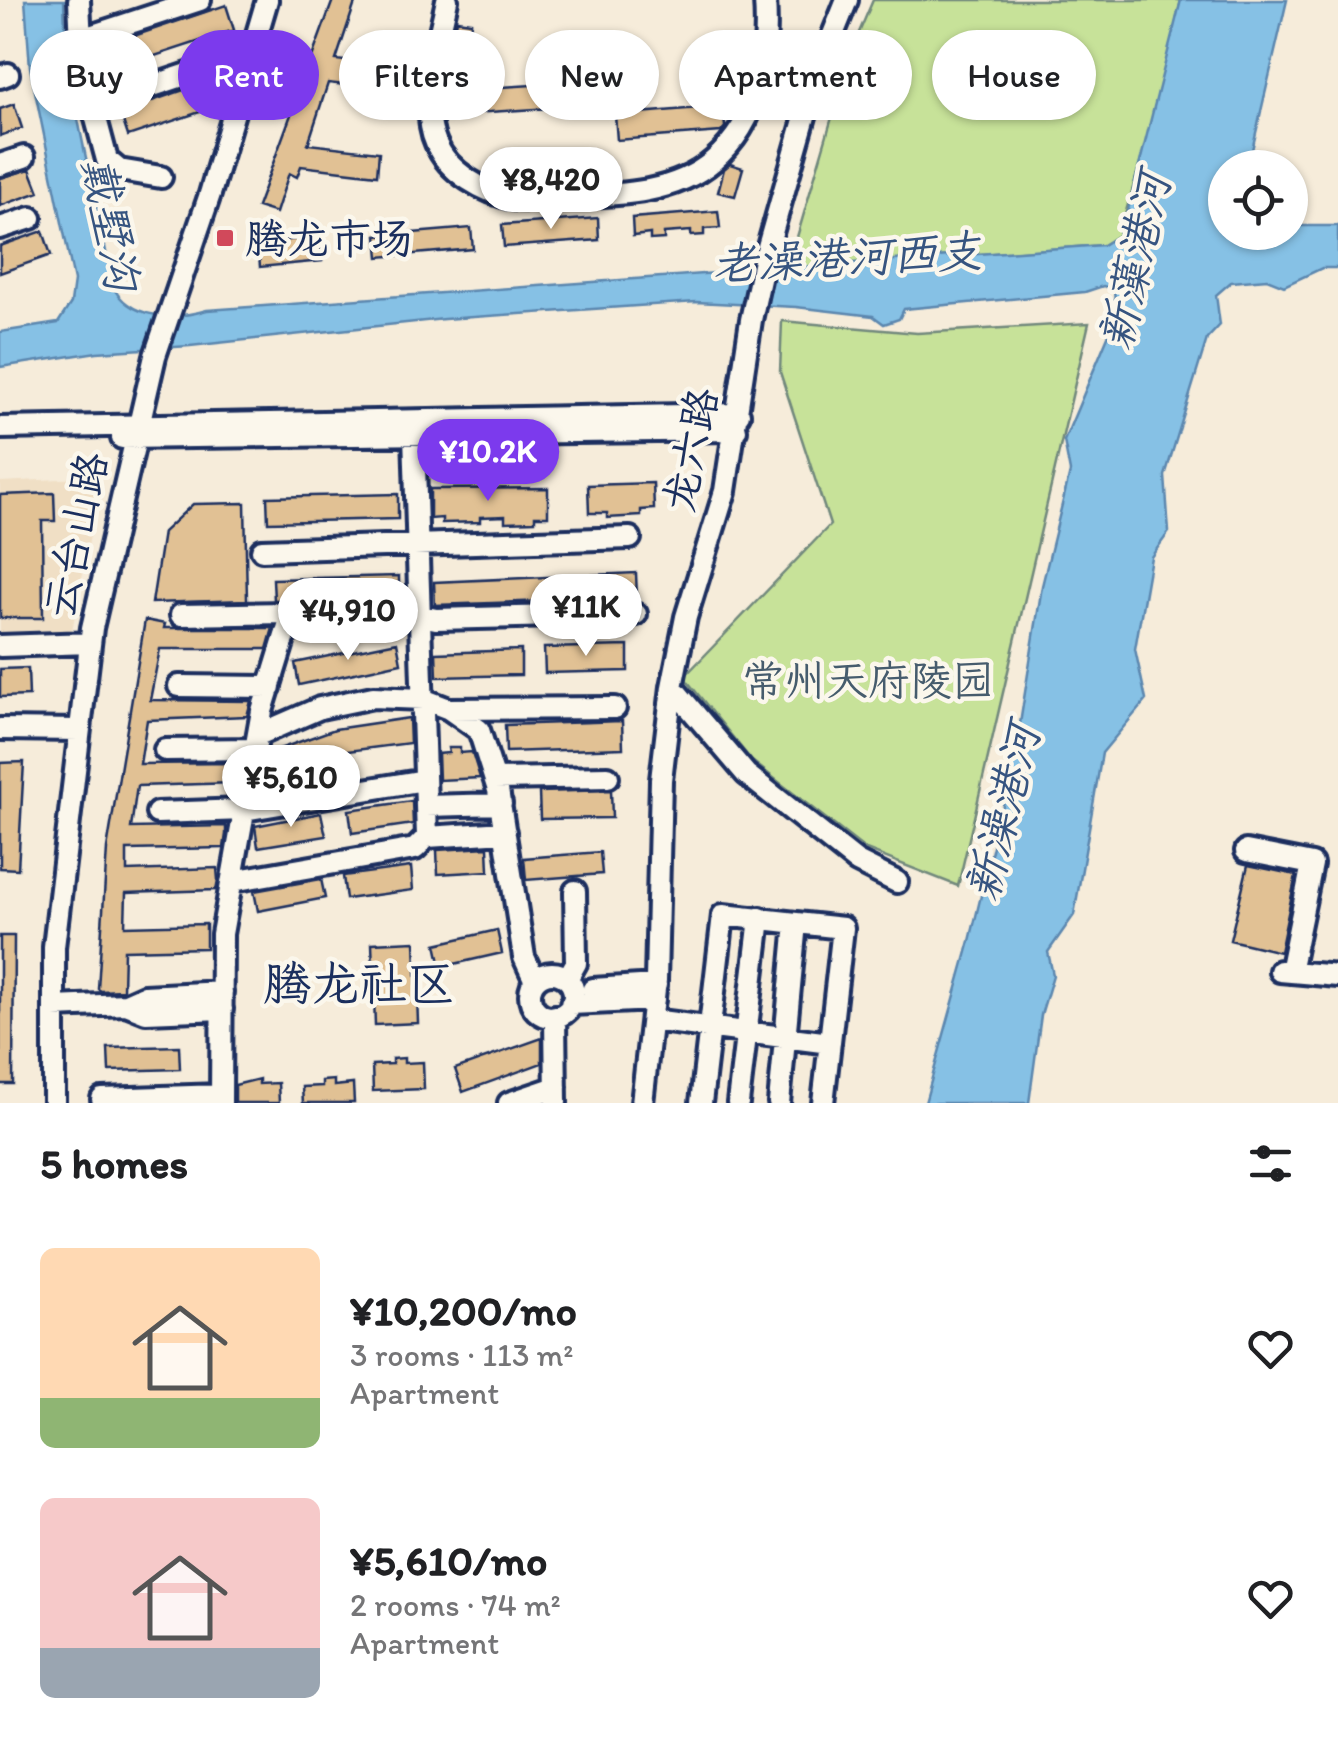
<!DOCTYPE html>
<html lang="en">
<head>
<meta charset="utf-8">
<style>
  :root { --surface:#fff; --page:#f6f6f6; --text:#202124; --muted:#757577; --accent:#7c3aed }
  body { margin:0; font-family:Itim,"LXGW WenKai TC",sans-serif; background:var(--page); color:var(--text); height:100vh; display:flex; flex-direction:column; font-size:38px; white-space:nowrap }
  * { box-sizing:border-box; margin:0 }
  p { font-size:32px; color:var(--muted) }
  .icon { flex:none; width:55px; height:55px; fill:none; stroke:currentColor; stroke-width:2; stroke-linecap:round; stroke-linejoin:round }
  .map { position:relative; height:1103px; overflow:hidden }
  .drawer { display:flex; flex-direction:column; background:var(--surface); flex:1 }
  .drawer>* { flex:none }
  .top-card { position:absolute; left:30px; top:30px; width:1280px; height:90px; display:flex; gap:20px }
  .controls { position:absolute; left:1208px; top:150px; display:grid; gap:20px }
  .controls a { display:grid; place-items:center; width:100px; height:100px; border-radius:50%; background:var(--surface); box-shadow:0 2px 8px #0004; font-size:50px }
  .price { position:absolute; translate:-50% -85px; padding:0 22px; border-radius:35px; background:#fff; color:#222; font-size:32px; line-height:65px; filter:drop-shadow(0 2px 5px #0008) }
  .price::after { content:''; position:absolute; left:50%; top:60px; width:30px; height:22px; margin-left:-15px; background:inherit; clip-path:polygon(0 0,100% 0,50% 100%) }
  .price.active { background:var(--accent); color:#fff }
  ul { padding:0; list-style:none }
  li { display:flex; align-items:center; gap:30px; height:250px; padding:0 40px }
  li span { display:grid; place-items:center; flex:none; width:280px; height:200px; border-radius:15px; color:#555 }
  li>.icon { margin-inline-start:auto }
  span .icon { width:120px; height:120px; fill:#fffc; stroke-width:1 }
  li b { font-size:42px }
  h2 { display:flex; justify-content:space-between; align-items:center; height:120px; padding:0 40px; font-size:42px }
  .pill { padding:0 35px; border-radius:45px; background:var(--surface); box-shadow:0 2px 8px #0004; font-size:35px; line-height:90px }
  .pill.active { background:var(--accent); color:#fff }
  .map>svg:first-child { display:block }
  .built { fill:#f0dfc5 }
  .green { fill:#c7e299; stroke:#71887c; stroke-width:2.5 }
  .water { fill:#86c1e5; stroke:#5b87af; stroke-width:2.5 }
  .building { fill:#e1c194; stroke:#1b2f5e; stroke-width:2.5 }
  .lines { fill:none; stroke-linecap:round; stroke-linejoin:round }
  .minor-casing { stroke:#1b2f5e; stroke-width:28 }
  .minor { stroke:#fbf7ec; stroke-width:20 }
  .poi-dot { fill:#d1495b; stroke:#fbf7ec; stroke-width:4 }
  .labels { text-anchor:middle; stroke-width:9; stroke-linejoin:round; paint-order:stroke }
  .poi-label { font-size:42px; fill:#1b2f5e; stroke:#fbf7ec; text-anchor:start }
  .street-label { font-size:42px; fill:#1b2f5e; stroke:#fbf7ec }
  .park-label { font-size:42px; fill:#465c6d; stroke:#fbf7ec }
  .water-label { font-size:45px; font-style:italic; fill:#365480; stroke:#fbf7ec }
  .quarter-label { font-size:48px; fill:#1b2f5e; stroke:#fbf7ec }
</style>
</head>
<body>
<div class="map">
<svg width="1338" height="1103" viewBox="0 0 1338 1103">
  <rect width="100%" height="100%" fill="#f6ecda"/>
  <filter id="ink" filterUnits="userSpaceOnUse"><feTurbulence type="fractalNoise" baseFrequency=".01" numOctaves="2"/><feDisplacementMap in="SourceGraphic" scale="20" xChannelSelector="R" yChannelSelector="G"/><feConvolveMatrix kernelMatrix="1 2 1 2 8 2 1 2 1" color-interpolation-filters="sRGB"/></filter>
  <g filter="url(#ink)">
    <path class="built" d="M101,477l-29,154 -21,20 -51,2v-171z"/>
    <path class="green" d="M873,0h308l-25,109 -37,126 -16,10 -315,23 64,-219z
      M782,321l135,12 172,-10 -131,563 -92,-36 -114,-89 -68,-84 146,-152 -50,-153z"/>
    <path class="water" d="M25,0h39c1,96 33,190 48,285 17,35 61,35 95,25l896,-65 16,-10 9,-25 53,-210h106l-39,167 -23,1v64h65v-6h48v42h-16l-38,18 -17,-7 -36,3 -15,13 4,30 -13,14 -42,137 4,56 -18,25 -16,92 11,51 -44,53 -28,162 -26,37 5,23 -12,40 -12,88h-104l45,-162 45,-186 27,-169 28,-114 -6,-31 52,-124 -2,-28 -11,-3 -18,6 -181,17 -5,10 -15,5 -11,-8 -77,-9 -100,-5 -252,17 -254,27 -93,6 -97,15v-35l58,-9 13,-20 3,-22 -44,-214z"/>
    <path class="building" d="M333,0h23l-20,60 67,8 -3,23 -72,-8 -20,61 71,8 -2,23 -76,-9 -4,11 -8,-4 -13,40 -19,-6z
      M226,5l8,25 -125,41 -8,-24z
      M457,20l14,2 -4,28 -15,-2z
      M580,82l2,24 -109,7 -2,-24z
      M201,84l8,25 -81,27 -8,-24z
      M14,104l8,24 -22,8v-27z
      M723,106l2,21 -4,5 -104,8 -2,-25z
      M730,164l13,4 -8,28 -17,-4 6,-23z
      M30,169l9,23 -39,14v-28z
      M718,211l2,17 -16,1v6l-13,1v-5l-27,2v6l-14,1v-6l-17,2 -1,-18z
      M598,218l1,22 -95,7 -2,-22z
      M471,228l2,21 -94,8 -2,-21z
      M43,231l8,24 -51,18v-27z
      M320,237l2,24 -62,6 -2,-24z
      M653,483l1,26 -13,1v6l-34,2v-5h-18l-1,-28z
      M548,488v28h-13v5l-30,1v-6l-25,1v5l-38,1v-5l-12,1v-30z
      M54,493l1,28h-13l1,97h-43v-123z
      M398,494v25l-130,3 -1,-25z
      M245,503l2,97 -95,3 11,-71 30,-28z
      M636,573l1,25 -202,7 -1,-23z
      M399,576v21l-125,3 -1,-21z
      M145,620l20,4 -1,4h109l-6,21h-107l-10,51 101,1 -4,15 -100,4 -7,44 95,-1 1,16 -1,4 -98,3 -6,42 95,-2v8l-2,14 -97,2v21l90,-3 1,12 -2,10 -90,3 -1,33 81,-2v24l-82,2 -1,40 -22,1 -3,-2 9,-140z
      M397,642l4,21 -102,22 -4,-22z
      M628,646v25l-83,2 -1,-25z
      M521,650v25l-84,2 -1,-24z
      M28,668l1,28 -29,1v-28z
      M409,718l1,25 -70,9 -64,22 -8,-21 67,-24z
      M622,721l1,27 -117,4 -1,-27z
      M448,748h12v5l12,-1 8,26 -41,2 -1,-26 11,-1z
      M24,762l-6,107 -18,-1v-105z
      M611,790l1,28 -72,1 -1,-27z
      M412,801l1,23 -61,9 -3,-23z
      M321,813l5,23 -68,11 -3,-21z
      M488,847l1,24 -51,3 -1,-24z
      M600,852l2,22 -76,6 -2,-22z
      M1248,865l48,10 -16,77 -50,-12z
      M411,867l2,23 -67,9 -3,-23z
      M321,879l4,19 -67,13 -4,-20z
      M497,930l5,23 -61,14 -5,-23z
      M0,936h14l-1,148h-13z
      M415,941l3,82 -43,2 -3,-82z
      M542,1038v25l-79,29 -8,-23z
      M179,1046l1,23 -71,2 -1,-23z
      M404,1058v5l19,-1 1,27 -51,2 -1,-26 20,-1v-5z
      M259,1079v5l19,-1 1,20h-44v-18z
      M334,1080v6l19,-2 1,19h-51l-1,-16 20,-1v-5z"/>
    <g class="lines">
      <defs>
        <path id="minor" d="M79,0l3,66 25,94 12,10 42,7
          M447,0c-8,40 -28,105 -11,143 12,30 49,50 79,56 14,2 31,-1 45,-2 52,-2 112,-1 153,-36 48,-41 56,-102 52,-161
          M81,39l119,-39
          M0,77l8,-3
          M93,106l116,-39
          M0,165l24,-8
          M0,228l31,-10
          M0,428l739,-14
          M122,438l614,-8
          M262,550l368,-12
          M181,615l217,-4 38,8 200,-5
          M0,646l90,-3
          M179,686l91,1
          M672,687l74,87 111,88 40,20
          M449,709l166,-1
          M0,729l79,1
          M258,735l62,-27 53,-11 50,2 26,10 30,21 19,60 26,167 11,24
          M165,750l90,-1
          M495,779l113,-2
          M426,806l75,-2
          M157,813l87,-3 181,-30
          M427,837l78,-5
          M1246,851l66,13 -22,108
          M232,881l183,-32 12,-12 -13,-403
          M1280,971l58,5
          M530 995a22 22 0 1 1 44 0a22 22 0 1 1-44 0Z
          M567,979l9,-16 -1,-72
          M593,989l63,-4
          M126,1004l18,-8 78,-4
          M571,1004l83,-4
          M54,1007l72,-3 20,8 76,-3
          M555,1016l1,87
          M652,1020l178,23
          M102,1099l119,-4
          M54,1103v-156l38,-319 63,-272 55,-162 57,-194
          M221,1103l1,-169 40,-223 30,-98
          M509,1103l47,-16
          M642,1103l14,-123 5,-200 11,-93 14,-70 39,-126 26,-171 13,-59 53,-187 30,-74
          M701,1103l22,-188 120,13 -20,175
          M738,1103l22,-185
          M779,1103l17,-180"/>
      </defs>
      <use href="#minor" class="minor-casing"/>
      <use href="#minor" class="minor"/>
    </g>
  </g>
  <rect class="poi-dot" x="215" y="228" width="20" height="20" rx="5"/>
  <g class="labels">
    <g class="poi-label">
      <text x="245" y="253">腾龙市场</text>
    </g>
    <g class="street-label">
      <text transform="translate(690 450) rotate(-78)" y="15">龙六路</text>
      <text transform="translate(75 535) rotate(-78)" y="15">云台山路</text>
    </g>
    <g class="park-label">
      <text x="868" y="695">常州天府陵园</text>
    </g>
    <g class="water-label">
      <text transform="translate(111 223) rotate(79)" y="16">戴墅沟</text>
      <text transform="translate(847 257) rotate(-3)" y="16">老澡港河西支</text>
      <text transform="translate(1134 261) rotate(-77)" y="16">新藻港河</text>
      <text transform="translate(1002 812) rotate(-76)" y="16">新澡港河</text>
    </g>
    <g class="quarter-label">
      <text x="359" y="1000">腾龙社区</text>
    </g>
  </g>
</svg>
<div class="controls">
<a><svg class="icon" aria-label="locate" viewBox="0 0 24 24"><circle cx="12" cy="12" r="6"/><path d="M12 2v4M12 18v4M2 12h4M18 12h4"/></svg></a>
</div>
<b class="price" style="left:551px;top:232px">¥8,420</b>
<b class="price active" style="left:488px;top:504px">¥10.2K</b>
<b class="price" style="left:586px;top:659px">¥11K</b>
<b class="price" style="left:348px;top:663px">¥4,910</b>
<b class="price" style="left:291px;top:830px">¥5,610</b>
<div class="top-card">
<a class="pill">Buy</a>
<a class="pill active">Rent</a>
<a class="pill">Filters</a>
<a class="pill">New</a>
<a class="pill">Apartment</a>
<a class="pill">House</a>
</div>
</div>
<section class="drawer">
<h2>5 homes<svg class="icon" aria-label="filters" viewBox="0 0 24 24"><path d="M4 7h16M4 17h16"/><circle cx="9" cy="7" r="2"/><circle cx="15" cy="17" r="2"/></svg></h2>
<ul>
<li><span style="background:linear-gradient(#ffd9b3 75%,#8fb573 0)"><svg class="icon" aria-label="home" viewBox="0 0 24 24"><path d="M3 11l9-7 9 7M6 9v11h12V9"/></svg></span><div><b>¥10,200/mo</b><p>3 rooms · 113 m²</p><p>Apartment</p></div><svg class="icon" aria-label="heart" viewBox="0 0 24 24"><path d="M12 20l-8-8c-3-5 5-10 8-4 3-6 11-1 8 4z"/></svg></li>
<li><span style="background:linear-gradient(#f6c9c9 75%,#9aa5b1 0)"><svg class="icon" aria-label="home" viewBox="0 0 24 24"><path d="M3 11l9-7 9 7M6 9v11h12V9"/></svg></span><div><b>¥5,610/mo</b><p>2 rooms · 74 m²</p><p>Apartment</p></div><svg class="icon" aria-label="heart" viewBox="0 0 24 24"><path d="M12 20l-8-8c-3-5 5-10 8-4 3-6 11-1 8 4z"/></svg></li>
</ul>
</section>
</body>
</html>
